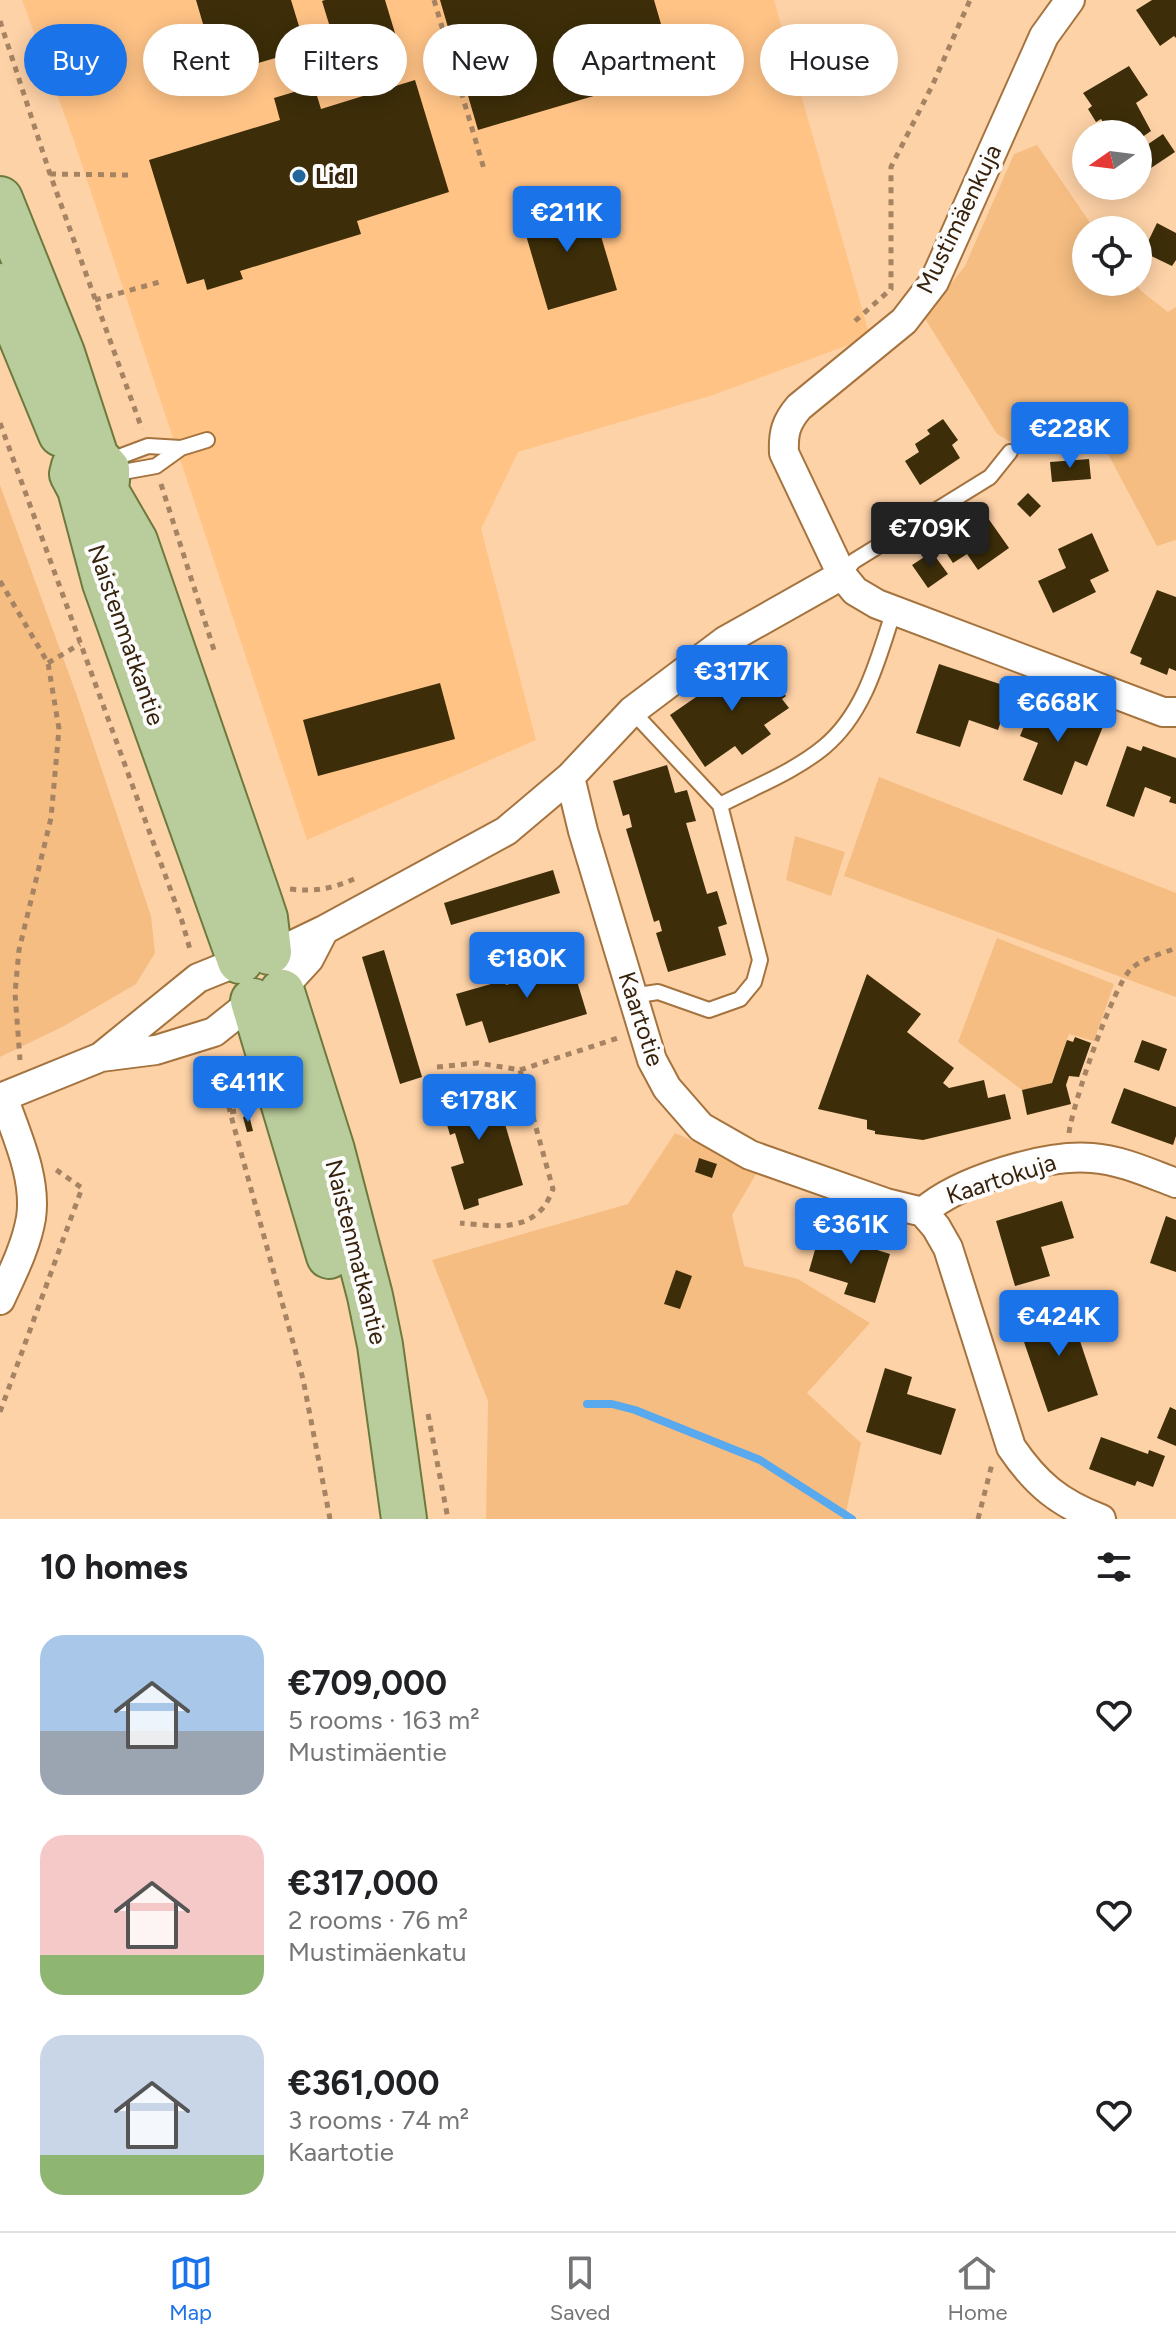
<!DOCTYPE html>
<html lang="en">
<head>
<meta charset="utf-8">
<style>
  :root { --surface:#fff; --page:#f2f2f2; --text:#202124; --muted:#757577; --line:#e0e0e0; --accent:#1a73e8 }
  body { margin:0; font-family:Figtree,sans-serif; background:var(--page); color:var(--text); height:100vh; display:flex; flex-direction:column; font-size:30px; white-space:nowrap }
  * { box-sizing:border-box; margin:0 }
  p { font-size:26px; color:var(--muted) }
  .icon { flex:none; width:44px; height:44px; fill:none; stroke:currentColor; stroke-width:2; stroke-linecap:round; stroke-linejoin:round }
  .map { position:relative; height:1519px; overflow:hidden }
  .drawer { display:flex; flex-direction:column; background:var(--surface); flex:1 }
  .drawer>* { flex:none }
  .guide { position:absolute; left:24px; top:24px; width:1128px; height:72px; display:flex; gap:16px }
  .needle { width:52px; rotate:256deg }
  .fabs { position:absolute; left:1072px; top:120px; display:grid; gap:16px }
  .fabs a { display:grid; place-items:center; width:80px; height:80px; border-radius:50%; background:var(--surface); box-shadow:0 4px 20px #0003; font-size:40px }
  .price { position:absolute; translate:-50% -68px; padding:0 18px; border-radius:8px; background:var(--accent); color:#fff; font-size:26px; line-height:52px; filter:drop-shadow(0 2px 4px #0008) }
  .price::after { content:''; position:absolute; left:50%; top:48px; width:24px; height:18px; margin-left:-12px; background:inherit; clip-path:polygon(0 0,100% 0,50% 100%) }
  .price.selected { background:#222; color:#fff }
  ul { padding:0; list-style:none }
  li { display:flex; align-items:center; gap:24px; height:200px; padding:0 40px }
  li span { display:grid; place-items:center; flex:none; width:224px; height:160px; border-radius:24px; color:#555 }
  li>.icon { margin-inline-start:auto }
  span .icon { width:96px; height:96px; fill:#fffc; stroke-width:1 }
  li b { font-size:34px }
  h2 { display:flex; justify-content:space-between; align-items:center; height:96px; padding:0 40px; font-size:34px }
  .pill { padding:0 28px; border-radius:36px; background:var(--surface); box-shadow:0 4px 20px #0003; font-size:28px; line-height:72px }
  .pill.selected { background:var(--accent); color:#fff }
  .tab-bar { display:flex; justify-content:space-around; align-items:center; height:112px; border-top:2px solid var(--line); background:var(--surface); font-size:22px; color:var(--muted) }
  .tab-bar a { display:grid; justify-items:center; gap:4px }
  .tab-bar .selected { color:var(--accent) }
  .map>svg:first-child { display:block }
  .built { fill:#ffc386 }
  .green { fill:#f5bd82 }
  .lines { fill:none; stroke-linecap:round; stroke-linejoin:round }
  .stream { stroke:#58a9ee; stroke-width:8 }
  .building { fill:#3d2e09 }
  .service-casing { stroke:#a5733e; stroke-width:18 }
  .minor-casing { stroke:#a5733e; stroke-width:32 }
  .primary-casing { stroke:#6d7a3e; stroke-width:48 }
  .path { stroke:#a68463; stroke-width:5; stroke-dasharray:6 6; stroke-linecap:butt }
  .service { stroke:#fff; stroke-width:14 }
  .minor { stroke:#fff; stroke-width:28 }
  .primary { stroke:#b9cc9b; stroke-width:44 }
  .poi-dot { fill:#23669c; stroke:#fcfcfc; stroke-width:3 }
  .labels { text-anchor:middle; stroke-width:8; stroke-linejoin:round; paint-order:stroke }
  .poi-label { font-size:24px; font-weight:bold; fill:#37220c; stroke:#fcfcfc; text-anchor:start }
  .street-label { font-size:24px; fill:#37220c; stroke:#fcfcfc }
</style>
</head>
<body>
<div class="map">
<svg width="1176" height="1519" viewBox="0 0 1176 1519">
  <rect width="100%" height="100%" fill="#fed2a7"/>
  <path class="built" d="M22,0h752l96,337 -157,58 -195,57 -37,77 55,211 -229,100 -235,-705z"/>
  <path class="green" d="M1037,145l58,85h-9v52h48l7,9 27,21 8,-5v233l-19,6 -57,-107 -69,15 -34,-20 -73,-117 41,-51 49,-112z
    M0,485l76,208 75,223 4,37 -19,31 -72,42 -64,31z
    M879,777l297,116v104l-332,-121z
    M795,836l50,16 -14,44 -45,-16z
    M997,938l117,46 -20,57 -25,-7 -17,49 -30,7 -64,-48z
    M675,1133l84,36 -27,46 12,51 54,13 72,44 -63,70 54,50 -15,69 9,7h-369l2,-118 -56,-141 196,-56z"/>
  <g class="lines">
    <path class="stream" d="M587,1404h25l23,6 125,50 92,59"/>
  </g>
  <path class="building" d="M196,0h95l15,49 -88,26z
    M325,0h60l13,43 -58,17 -18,-59z
    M440,0h214l21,72 -197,58z
    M1152,0h24v38l-2,-2 -14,10 -24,-36z
    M1129,66l19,29 -12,8 15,28 -13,9v-6h-27l-10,-15 -5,3 -8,-13 4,-3 -9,-13z
    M415,80l34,112 -92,29 4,13 -121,37 3,8 -36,11 -3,-11 -17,5 -38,-124 131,-40 -6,-22 40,-12 7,23z
    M1163,134l12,18 -30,20 -7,-11v-10z
    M552,198l5,18 35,-10 25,84 -69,20 -30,-102z
    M1157,223l19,10v27l-4,6 -29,-14z
    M943,419l15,21 -6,5 8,13 -40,27 -15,-24 14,-9 -4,-8 15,-10 -3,-4z
    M1089,459l2,20 -39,3 -2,-20z
    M1028,493l13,13 -11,11 -13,-13z
    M983,511l26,37 -31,22 -11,-16 -14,9 -14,-21z
    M1092,533l17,38 -19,9 6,12 -43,21 -15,-32 28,-13 -8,-19z
    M932,552l16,22 -20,14 -16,-23z
    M1157,590l19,7v74l-7,-3 -2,7 -27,-11 2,-6 -12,-5z
    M757,655l29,41 -4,3 7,9 -25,17 7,9 -29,21 -7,-9 -30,21 -35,-52 45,-31 3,4 5,-4 -2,-3z
    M939,664l73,24 -14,42 -29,-10 -9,27 -44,-14z
    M440,683l15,56 -137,37 -15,-56z
    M1036,697l68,27 -17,42 -12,-5 -13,34 -39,-15 15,-37 -18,-7z
    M1127,746l14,5 2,-5 33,12v46l-7,-2 2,-5 -26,-10 -11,30 -28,-11z
    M667,765l8,28 12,-3 9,31 -10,2 21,71 10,-3 10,33 -9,3 8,28 -58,17 -12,-39 6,-2 -3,-11 -5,2 -28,-93 6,-2 -3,-13 -6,2 -10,-35z
    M553,870l7,23 -109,32 -7,-22z
    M384,950l38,127 -22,7 -38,-127z
    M575,950l5,16 -7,2 14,46 -98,29 -7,-22 -16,5 -10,-32 49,-14 1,5 30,-9 -4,-13z
    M867,974l54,40 -14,18 47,36 -11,15 6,5 35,-8 4,18 17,-4 6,25 -88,21 -48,-6v-3l-8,-2v-9l-49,-11z
    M1075,1037l16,6 -12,34 -10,-1 -3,9 5,19 -44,11 -5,-25 30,-7 15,-43 6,2z
    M1142,1040l25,9 -8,22 -25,-9z
    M467,1077l5,17 22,-7 29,98 -45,14 1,6 -15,5 -13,-43 13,-4 -9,-30 -5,2 -14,-48z
    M1124,1088l52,19v29l-3,9 -62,-22z
    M249,1115l4,16 -6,1 -4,-15z
    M699,1158l18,6 -5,14 -17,-6z
    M1062,1201l12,37 -33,9 9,29 -35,10 -19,-65z
    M1166,1216l10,4v52l-26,-9z
    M820,1232l70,22 -15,49 -31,-9 4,-11 -39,-12z
    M676,1270l16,6 -12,33 -16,-5z
    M1067,1302l31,93 -50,17 -24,-70 8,-2 -7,-24z
    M885,1368l27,9 -5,17 49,15 -15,46 -75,-23z
    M1170,1407l6,3v36l-19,-8z
    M1101,1437l47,17 1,-4 16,6 -12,31 -16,-6 -2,5 -46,-17z"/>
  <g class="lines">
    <defs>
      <path id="service" d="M108,461l40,-15 33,2 26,-8
        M112,474l44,-8 25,-18
        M842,575l12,-14 136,-84 20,-25
        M632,711l88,94 40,155 -6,22 -14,17 -31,11 -51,-18 -26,4
        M720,805c34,-18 74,-33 104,-58 41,-34 54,-88 70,-137"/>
      <path id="minor" d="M1070,0l-26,36 -110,246 -30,39 -105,86c-13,15 -16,26 -15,46l58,122 13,16 22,13 286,108h13
        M570,777l13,54 69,229 15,28 34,39 49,28 136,48 37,9 13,15 12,21 63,199c25,37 48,56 90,72
        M274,954l50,-24 182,-99 64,-54 62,-66 93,-70 117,-66
        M287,983l22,-24 15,-29
        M102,1056l96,-78 42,-17
        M0,1098l101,-41 55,-7 58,-18 39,-31
        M923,1212c35,-31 122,-58 169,-54 29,2 57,15 84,25
        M0,1300c12,-26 26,-53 31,-82 6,-40 -15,-84 -28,-121"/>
      <path id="primary" d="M0,199l62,154 34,104
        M0,286l61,148
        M103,486l32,55 123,356 7,21 4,34
        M80,489l16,2 11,-10v-12l-11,-12 -16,2 -6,7 -2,8 8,15 25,94 135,378
        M282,992l50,158 38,146 10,49 24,174
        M253,1001l76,255"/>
    </defs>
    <use href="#service" class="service-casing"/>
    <use href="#minor" class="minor-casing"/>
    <use href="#primary" class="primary-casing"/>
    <path class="path" d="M434,0l50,169
      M0,21l50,153 92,255
      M50,174l80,1
      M95,300l68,-19
      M855,321l36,-32v-122l42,-83 37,-84
      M0,423l182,498 9,32
      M161,484l53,166
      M0,581l48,82 11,66 -8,89 -32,132 -4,43 5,67
      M48,663l32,-19
      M290,889c24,3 41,0 64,-10
      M219,1059l11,53 73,267 27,140
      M437,1067l41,-4 42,7 33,119c-3,7 -7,17 -13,22 -21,21 -54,14 -80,12
      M520,1070l98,-32
      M230,1112l19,-3
      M1069,1133c3,-27 44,-147 62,-164 12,-11 30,-15 45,-21
      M0,1412l82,-224 -27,-19
      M428,1414l20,105
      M978,1519l14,-55"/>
    <use href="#service" class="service"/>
    <use href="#minor" class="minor"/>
    <use href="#primary" class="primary"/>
  </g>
  <circle class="poi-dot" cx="299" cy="176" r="8"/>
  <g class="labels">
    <g class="poi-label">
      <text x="315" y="184">Lidl</text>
    </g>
    <g class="street-label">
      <text transform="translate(959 219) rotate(-64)" y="8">Mustimäenkuja</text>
      <text transform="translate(126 635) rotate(71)" y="8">Naistenmatkantie</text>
      <text transform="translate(641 1019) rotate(72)" y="8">Kaartotie</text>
      <text transform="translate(1001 1179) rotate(-18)" y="8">Kaartokuja</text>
      <text transform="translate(356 1252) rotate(76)" y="8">Naistenmatkantie</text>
    </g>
  </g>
</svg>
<div class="fabs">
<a><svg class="needle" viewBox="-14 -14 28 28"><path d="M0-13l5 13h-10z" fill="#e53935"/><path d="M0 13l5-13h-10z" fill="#757577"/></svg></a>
<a><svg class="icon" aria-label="locate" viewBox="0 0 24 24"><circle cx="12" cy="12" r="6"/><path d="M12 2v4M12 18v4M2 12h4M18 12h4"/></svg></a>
</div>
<b class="price" style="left:567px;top:254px">€211K</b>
<b class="price" style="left:1070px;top:470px">€228K</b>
<b class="price selected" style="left:930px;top:570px">€709K</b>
<b class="price" style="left:732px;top:713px">€317K</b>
<b class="price" style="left:1058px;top:744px">€668K</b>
<b class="price" style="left:527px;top:1000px">€180K</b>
<b class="price" style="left:248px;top:1124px">€411K</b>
<b class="price" style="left:479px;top:1142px">€178K</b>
<b class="price" style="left:851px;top:1266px">€361K</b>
<b class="price" style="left:1059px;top:1358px">€424K</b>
<div class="guide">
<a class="pill selected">Buy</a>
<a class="pill">Rent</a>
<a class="pill">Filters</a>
<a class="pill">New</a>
<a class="pill">Apartment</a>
<a class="pill">House</a>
</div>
</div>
<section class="drawer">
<h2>10 homes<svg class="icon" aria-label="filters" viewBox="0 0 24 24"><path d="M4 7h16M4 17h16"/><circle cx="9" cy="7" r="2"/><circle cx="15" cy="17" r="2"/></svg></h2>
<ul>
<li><span style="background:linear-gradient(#a9c7e8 60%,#9aa5b1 0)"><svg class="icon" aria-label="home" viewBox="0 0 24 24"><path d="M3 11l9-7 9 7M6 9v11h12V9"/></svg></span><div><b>€709,000</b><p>5 rooms · 163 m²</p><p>Mustimäentie</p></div><svg class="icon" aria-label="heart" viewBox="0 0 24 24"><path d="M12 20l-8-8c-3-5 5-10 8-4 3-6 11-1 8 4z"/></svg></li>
<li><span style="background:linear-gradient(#f6c9c9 75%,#8fb573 0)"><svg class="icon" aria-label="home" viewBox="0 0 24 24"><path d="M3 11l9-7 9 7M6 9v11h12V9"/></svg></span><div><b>€317,000</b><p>2 rooms · 76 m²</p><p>Mustimäenkatu</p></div><svg class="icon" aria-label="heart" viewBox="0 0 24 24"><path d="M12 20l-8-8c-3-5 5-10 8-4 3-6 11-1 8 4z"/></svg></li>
<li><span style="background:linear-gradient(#c9d6e8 75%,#8fb573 0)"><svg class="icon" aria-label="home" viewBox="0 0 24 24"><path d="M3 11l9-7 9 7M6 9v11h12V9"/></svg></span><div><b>€361,000</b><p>3 rooms · 74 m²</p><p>Kaartotie</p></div><svg class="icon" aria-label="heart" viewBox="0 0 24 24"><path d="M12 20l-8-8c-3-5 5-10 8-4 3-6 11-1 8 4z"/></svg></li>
</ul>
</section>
<nav class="tab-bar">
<a class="selected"><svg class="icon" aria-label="map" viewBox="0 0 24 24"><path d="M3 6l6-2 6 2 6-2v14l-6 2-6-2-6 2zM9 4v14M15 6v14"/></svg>Map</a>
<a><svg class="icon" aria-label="saved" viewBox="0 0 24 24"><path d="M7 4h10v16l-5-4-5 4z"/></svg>Saved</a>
<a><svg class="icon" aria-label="home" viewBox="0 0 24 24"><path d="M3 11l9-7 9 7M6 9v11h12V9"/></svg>Home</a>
</nav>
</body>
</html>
